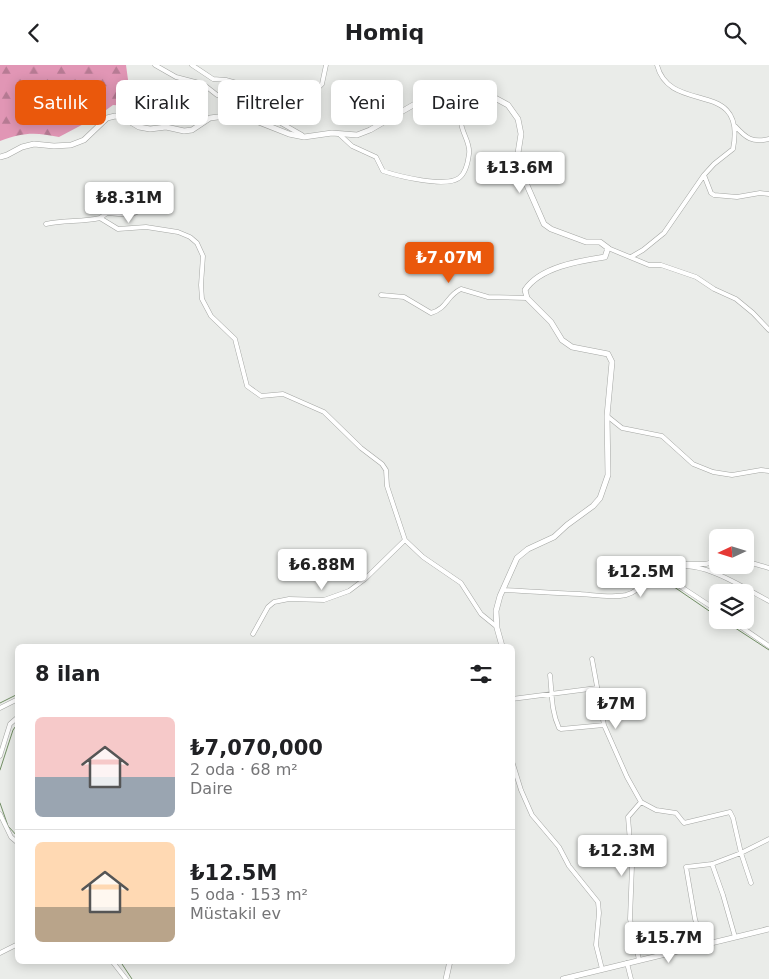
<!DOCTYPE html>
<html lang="tr">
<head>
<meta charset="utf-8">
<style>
  :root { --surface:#fff; --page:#f2f2f2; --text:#202124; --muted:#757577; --line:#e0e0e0; --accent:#ea580c }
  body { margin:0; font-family:"DejaVu Sans",sans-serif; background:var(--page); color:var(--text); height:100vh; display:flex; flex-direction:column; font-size:19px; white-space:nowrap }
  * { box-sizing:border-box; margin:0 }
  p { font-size:16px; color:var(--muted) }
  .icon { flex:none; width:28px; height:28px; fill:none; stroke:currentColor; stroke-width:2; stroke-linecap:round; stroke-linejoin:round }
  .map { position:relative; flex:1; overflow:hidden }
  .details { position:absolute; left:15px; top:579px; width:500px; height:320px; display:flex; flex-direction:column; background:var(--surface); border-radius:8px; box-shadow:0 2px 12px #0003 }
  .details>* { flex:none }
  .top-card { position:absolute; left:15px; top:15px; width:500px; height:45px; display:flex; gap:10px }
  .needle { width:32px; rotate:266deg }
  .controls { position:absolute; left:709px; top:464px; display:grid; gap:10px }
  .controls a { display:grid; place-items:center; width:45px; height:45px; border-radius:8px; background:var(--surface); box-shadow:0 2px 12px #0003; font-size:25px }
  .price { position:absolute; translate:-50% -42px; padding:0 11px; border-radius:5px; background:#fff; color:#222; font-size:16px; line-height:32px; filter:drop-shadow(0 1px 2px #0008) }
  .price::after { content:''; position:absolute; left:50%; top:30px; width:15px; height:11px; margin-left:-8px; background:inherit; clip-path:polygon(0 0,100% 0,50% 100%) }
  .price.active { background:var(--accent); color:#fff }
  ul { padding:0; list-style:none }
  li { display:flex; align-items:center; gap:15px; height:125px; padding:0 20px }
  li+li { border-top:1px solid var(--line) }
  li span { display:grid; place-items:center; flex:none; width:140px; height:100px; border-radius:8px; color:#555 }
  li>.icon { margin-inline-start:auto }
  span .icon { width:60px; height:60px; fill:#fffc; stroke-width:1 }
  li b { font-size:21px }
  h2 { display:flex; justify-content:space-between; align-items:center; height:60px; padding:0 20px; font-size:21px }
  .chip { padding:0 18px; border-radius:8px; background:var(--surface); box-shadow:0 2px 12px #0003; font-size:18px; line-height:45px }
  .chip.active { background:var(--accent); color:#fff }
  header { display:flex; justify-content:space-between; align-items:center; height:65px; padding:0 20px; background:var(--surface); font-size:22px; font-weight:700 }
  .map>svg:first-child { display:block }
  .forest { fill:url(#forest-firs) }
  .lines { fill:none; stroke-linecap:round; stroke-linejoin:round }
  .stream { stroke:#718e64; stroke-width:1 }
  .street-casing { stroke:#a4a6a3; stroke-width:5 }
  .secondary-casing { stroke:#a4a6a3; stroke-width:6 }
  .street { stroke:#fff; stroke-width:4 }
  .secondary { stroke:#fff; stroke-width:5 }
</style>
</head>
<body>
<header><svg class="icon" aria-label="back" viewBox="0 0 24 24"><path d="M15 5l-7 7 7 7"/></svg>Homiq<svg class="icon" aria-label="search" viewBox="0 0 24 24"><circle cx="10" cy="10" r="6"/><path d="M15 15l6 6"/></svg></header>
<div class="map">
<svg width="769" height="914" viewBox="0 0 769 914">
  <defs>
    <pattern id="forest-firs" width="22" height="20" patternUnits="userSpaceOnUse" patternTransform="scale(1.25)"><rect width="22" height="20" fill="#e196b5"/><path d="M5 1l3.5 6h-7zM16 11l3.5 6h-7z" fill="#b77b94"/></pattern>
  </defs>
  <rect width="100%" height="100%" fill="#eaece9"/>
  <path class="forest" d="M0,0h126l3,22 -2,19 -14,-1 -18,13 -36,19c-23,-5 -36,-5 -59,4z"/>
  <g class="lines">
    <path class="stream" d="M661,513l57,39
      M723,555l46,30
      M0,638l18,-9
      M0,705l13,-40 5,-7
      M0,738l8,23 10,11
      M120,896l12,18"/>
    <defs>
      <path id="street" d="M155,0l21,12 27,7 14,11 22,4 63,36
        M192,0l21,14 13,1 18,5 19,18 10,4 20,-5 22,-11 7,-7 4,-19
        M735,61c11,12 17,17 34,13
        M339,69l13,12 24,11 7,14c15,5 62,17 76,7 7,-5 9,-16 10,-24 2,-12 -9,-23 -8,-34 0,-11 9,-21 14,-31
        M704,110l7,18 3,2 23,2 23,-4 9,1
        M100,153l7,-5 23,2 16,-7
        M46,159c18,-4 36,-2 54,-6l18,11 28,-2 32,5 12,5 7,6 6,13 -2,29 1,14 9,17 24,23 12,47 14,10 22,-2 41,18 37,36 21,16 4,6 1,16 18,54 18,17 38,26 20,31 16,13
        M608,183l41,17h12l35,12 18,12 22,10 17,14 16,17
        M631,192l12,-7 21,-17 40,-58 10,-11 19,-15c14,-72 -63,-33 -76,-84
        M381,230l23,2 27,16c17,-5 15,-17 30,-24l27,8 39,1
        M607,351l15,12 40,8 31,28 20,8 19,3 29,-5 8,1
        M745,496l24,7
        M683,499h23l12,-4
        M657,506l61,40
        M503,525c25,1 51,3 77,4 14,1 32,4 46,1 16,-4 18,-18 33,-24 37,-17 77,13 110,30
        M731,555l38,26
        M253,569l15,-27 6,-5 15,-3 35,1 25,-9 16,-12 40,-39
        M592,594l12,66 23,52 14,25 15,8 20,3 8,10 46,-11 3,6 8,35 10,30
        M550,610c2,18 1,36 9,53l2,1 43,-4
        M512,634l85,-11
        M0,643l18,-9
        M0,691l10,-32 8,-7
        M512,696l9,29 11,25 27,32 10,19 29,36 1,11 -3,32 6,24
        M0,749l11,23 7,6
        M712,799l11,31 12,42
        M703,880l-8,-26 -9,-52 26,-3 29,-11 28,-14
        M0,888l18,-9
        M639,895l-9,-41 2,-53 -4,-49 13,-15
        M112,896l14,18
        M627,898l4,16"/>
      <path id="secondary" d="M0,92l7,-2 15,-8 12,-3 20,2 17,-1 13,-5 23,-22 8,-2 7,1 17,10 11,2 16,-2 18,4 8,-1 18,-12 23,-3 18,4 38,15 15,3 28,-4 25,2 13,-5 76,-44 16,-1 22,7 24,13 10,14 3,15 -3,19 8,30 18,41 7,5 35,13h14l8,6 -3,9c-26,4 -65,10 -80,33l2,8 24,24 11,18 10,7 36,7 4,8 -5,54 1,59 -8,23 -7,8 -26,19 -13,12 -26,12 -11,9 -17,38 -4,15 1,17 5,18
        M446,914l4,-18
        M563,914l206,-50"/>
    </defs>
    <use href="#street" class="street-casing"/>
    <use href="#secondary" class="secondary-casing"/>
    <use href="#street" class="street"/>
    <use href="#secondary" class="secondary"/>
  </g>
</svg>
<div class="controls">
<a><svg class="needle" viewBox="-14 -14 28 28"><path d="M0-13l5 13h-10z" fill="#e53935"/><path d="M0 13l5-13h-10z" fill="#757577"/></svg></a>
<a><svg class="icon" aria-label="layers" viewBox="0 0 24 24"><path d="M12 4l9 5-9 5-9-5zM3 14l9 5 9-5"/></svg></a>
</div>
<b class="price" style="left:520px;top:129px">₺13.6M</b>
<b class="price" style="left:129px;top:159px">₺8.31M</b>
<b class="price active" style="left:449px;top:219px">₺7.07M</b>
<b class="price" style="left:322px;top:526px">₺6.88M</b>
<b class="price" style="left:641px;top:533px">₺12.5M</b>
<b class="price" style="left:616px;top:665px">₺7M</b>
<b class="price" style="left:622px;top:812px">₺12.3M</b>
<b class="price" style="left:669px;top:899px">₺15.7M</b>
<div class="top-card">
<a class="chip active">Satılık</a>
<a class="chip">Kiralık</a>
<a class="chip">Filtreler</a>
<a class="chip">Yeni</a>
<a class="chip">Daire</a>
</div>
<section class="details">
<h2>8 ilan<svg class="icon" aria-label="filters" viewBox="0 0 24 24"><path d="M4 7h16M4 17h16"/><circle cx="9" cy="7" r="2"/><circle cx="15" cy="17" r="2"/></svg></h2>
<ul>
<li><span style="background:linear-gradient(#f6c9c9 60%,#9aa5b1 0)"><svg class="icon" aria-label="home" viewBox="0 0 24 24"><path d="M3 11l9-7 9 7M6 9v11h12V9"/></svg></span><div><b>₺7,070,000</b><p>2 oda · 68 m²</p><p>Daire</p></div></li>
<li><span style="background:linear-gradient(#ffd9b3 65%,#b9a48a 0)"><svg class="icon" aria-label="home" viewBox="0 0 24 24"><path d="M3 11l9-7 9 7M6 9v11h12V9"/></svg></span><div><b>₺12.5M</b><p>5 oda · 153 m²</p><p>Müstakil ev</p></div></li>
</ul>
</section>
</div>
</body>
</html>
